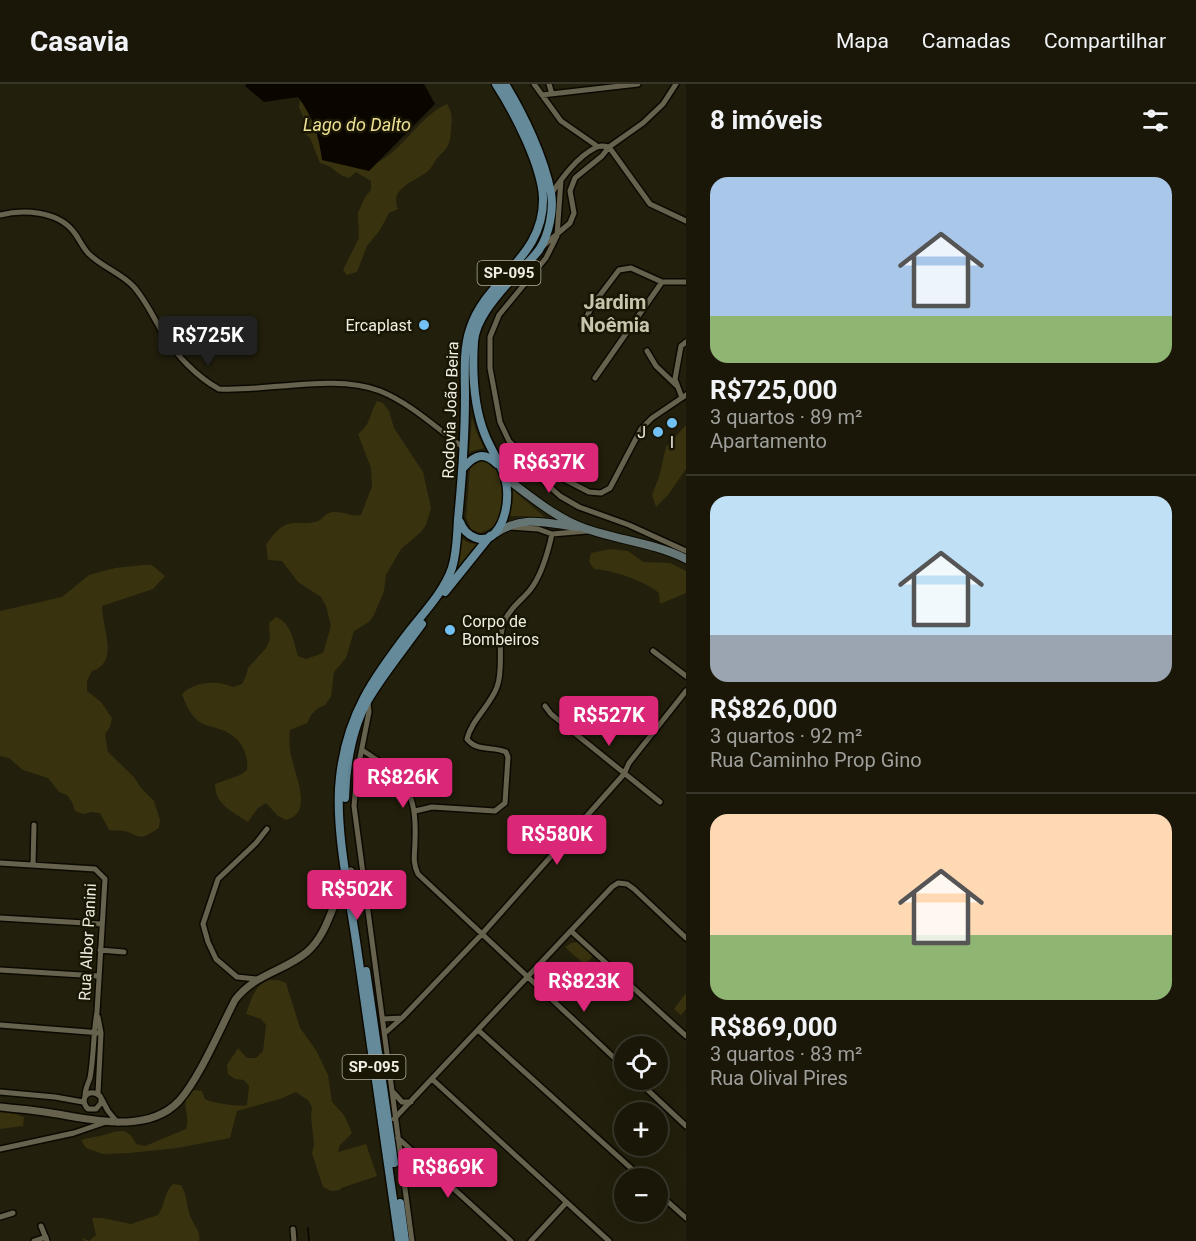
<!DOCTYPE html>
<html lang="pt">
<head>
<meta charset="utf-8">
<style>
  :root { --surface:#1a1709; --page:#272417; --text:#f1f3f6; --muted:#9f9f9c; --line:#38362a; --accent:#db2777 }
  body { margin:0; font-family:Roboto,sans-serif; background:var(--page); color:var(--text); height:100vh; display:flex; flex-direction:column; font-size:22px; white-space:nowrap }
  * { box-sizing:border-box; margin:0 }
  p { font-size:20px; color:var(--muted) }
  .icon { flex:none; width:33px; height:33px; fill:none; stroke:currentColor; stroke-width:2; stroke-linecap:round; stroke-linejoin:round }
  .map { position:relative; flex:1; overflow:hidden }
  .side { display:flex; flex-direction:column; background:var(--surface); width:510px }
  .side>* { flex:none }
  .tools { position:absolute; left:614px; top:952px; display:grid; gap:12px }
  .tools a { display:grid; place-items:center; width:54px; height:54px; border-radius:50%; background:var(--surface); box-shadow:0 6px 24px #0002,0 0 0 2px var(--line); font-size:30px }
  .price { position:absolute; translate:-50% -51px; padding:0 14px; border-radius:6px; background:var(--accent); color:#fff; font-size:20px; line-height:39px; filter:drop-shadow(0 2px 3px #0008) }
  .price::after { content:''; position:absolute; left:50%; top:36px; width:18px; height:14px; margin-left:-9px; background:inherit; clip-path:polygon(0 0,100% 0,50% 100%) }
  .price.active { background:#222; color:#fff }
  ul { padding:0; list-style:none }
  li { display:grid; align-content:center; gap:12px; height:318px; padding:0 24px }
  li+li { border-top:2px solid var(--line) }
  li span { display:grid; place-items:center; height:186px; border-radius:18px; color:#555 }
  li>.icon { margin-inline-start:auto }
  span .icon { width:108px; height:108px; fill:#fffc; stroke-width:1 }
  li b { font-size:26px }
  h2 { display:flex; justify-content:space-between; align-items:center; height:72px; padding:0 24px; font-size:26px }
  header { display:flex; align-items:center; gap:36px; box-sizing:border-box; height:84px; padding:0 30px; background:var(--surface); border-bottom:2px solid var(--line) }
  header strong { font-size:28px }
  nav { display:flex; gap:33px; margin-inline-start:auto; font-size:21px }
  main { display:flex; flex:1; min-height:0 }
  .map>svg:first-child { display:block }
  .green { fill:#38320f }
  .water { fill:#0b0500 }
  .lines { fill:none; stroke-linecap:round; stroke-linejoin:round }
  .stream { stroke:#0b0500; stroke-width:1.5 }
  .minor-casing { stroke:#0c0900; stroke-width:8 }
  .tertiary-casing { stroke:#0c0900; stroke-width:10 }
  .secondary-casing { stroke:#0c0900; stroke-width:10 }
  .primary-casing { stroke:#0c0900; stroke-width:11 }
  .minor { stroke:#66624d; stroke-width:5 }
  .tertiary { stroke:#66624d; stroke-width:7 }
  .secondary { stroke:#667674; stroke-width:8 }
  .primary { stroke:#658b9b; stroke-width:8 }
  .poi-dot { fill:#71c1f4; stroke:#191604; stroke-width:2 }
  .labels { text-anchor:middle; stroke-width:5; stroke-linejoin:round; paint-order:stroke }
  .shield { fill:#191604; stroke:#b0aea0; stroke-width:1.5 }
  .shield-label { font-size:15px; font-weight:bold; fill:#f0efe3 }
  .poi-label { font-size:16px; fill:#f0efe3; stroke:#191604; text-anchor:end }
  .street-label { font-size:16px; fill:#f0efe3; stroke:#191604 }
  .water-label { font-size:18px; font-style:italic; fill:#eee093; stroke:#191604 }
  .quarter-label { font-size:20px; font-weight:bold; fill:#c9c5ad; stroke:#191604 }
</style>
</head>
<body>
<header>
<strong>Casavia</strong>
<nav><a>Mapa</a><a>Camadas</a><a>Compartilhar</a></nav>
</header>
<main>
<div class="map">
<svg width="686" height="1157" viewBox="0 0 686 1157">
  <rect width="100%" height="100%" fill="#221f0c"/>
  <path class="green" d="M300,14l69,67c28,-5 49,-49 78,-61 6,10 5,15 4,26 -1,15 -3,18 -14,28 -3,4 -4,8 -8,12 -11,11 -41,17 -31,39l-9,4 -9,17 -13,16 -10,26 -10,3 -4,-5 16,-32 -1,-25 7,-16 6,-7v-9l-15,-9 -7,6c-12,-2 -16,-13 -29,-15l-10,-25 -7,-6 3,-8 -7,-17z
    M377,317l6,2 6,8 5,17 29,44 8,36 -5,17 -5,7 -20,17 -15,26 -2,16 -10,24 -5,7 -15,9 -8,27 -12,14 -3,25 -6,8 -8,4 -6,6 -4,8 -17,7c-1,10 -1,19 2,29 4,19 21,54 -6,61l-8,-4 -12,-13 -8,5 -10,14c-16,-11 -33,-17 -33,-38l25,-9 7,-5c2,-18 -8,-34 -25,-40 -6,-3 -13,-3 -19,-6 -11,-5 -17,-19 -21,-30 13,-13 35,-14 51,-7l9,-3 4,-8 2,-8 18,-20 4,-8 -1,-17 7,-6c16,7 17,23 22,39l8,3 17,-6 8,-27 -5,-20 -5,-9 -23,-15 -16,-21 -14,-1 -2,-15c7,-10 14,-21 28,-22 8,0 16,1 24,-2 6,-3 8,-9 16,-9 9,-1 17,5 27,3l11,-29 -1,-18 -13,-34c14,-11 11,-20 19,-33z
    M472,333l4,14 8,17 -15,4z
    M686,341v44l-18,26 -12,12 -4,-12 7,-18 7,-30z
    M486,373l14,12c4,25 12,54 -20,64l-9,-4 -5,-11 4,-51 7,-7z
    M513,406l34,29 -21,-3h-17l3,-12z
    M462,455l7,4 8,1 -20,24z
    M610,465l18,2 15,11 27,1 16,8v22l-26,11 -1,-11c-17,-13 -43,-22 -65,-24l-5,-7 2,-9z
    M143,481h9l13,11 -12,13 -51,17c0,22 18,56 -10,65l-5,10v10l14,11 11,16 -2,9 -5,7 3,18 26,25 7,11 13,13 6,19 -1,8c-15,9 -15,12 -31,4 -5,-2 -13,-1 -19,-2l-9,-17 -8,-1 -9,2 -8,-3 -3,-9 -5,-7 -8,-3 -11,-14 -25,-8 -14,-12 -9,-2v-145l62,-14 27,-22 26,-7z
    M578,858l15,14 -8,9 -20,-18 6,-4z
    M268,896h10l8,3 14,45 16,22 12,25 4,27 12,13 8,18 -12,12 -2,7 28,-8 11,32 -36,12 -1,2 -9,1 -8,-4 -11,-34 2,-9 -3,-27 1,-9 -3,-7 -13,-9 -16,7 -43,12 -7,27 -53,10 -47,5 -27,1 -17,-6 -5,-8c6,-2 13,-3 19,-4 17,-4 27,-12 36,8l9,2 41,-17c4,-12 -3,-22 0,-35l8,-4 8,1 3,8c7,4 34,8 42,6l2,-19 -5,-6 -9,-1 -7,-5 -1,-9 11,-17 9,10h9l7,-7 3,-26 -5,-6 -15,-5c5,-14 8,-28 22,-34z
    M686,909v16l-5,6 -7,-6z
    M0,1028l16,2 8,3 -1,9 -23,3z
    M173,1100l8,1c7,11 5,22 10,33 4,9 10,14 8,23h-115l-3,-4 8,4 7,-6 -4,-17h10l29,6 27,-9c7,-10 6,-23 15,-31z"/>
  <path class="water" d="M246,0h178l11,20 -66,67 -47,-11c-3,-24 -9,-43 -24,-63l-34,5 -19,-16z"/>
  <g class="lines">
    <path class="stream" d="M308,1144l1,13"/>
    <defs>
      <path id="minor" d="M534,0l27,37 36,25
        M549,0l3,10
        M542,11l96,-11
        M609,63l41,57 36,17
        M561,96l-4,56 -11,22 -47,57 -9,22v31l10,54 9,19 20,20 10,16 21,19 19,11 50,18 57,26
        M551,110c11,-16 26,-37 44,-46 4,-3 9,-2 14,-1
        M0,131c23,-6 57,-4 73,16 6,7 9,16 16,23 13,13 32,19 45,33 12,14 20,31 29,47 13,21 34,43 56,55 48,3 116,-16 161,2 32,13 57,38 84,57
        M543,162l27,-23 4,-10 -4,-22 5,-13 27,-22 7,-9 34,-24 20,-19 13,-20
        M582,241l12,-22 25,-33 12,-2 31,14h24
        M647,267l9,15 21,20
        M595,294l67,-96
        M682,314l-7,-19 6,-33 5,-4
        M531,378l58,30 12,1 9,-5 31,-59 11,-11 34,-23
        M510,443l28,2 14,5
        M653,567l33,25
        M368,618l1,10 -12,61 -3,33 58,435
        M545,622l6,8 109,88
        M362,666c42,27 55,39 53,91 0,12 -3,21 3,33l206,193
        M415,727l17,-4 63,4 10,-8 3,-46 -2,-5c-13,-6 -29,0 -39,-13 5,-20 23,-33 30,-52 8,-22 -2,-48 9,-69 6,-12 16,-18 24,-28 12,-15 18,-38 22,-56l35,-3
        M0,779l95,6 10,10 -8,133c-4,22 -3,44 -7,66 -2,6 -5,11 -5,18
        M33,781l1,-40
        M0,834l102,6
        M571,847l115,105
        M100,866l24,2
        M0,886l98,6
        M257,895l-20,-2 -21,-18 -8,-17 -5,-18 15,-45 38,-36 11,-14
        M383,935l19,-1
        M0,941l101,8
        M478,946l165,149
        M385,949l17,-15 80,-84 142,-160 5,-11 57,-72
        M432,995l177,162
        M637,996l49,46
        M0,1008l55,5 28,5
        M98,1009l3,-60 -3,-16
        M394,1009l8,9h9
        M101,1014v5l-5,6h-8c-10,-10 1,-22 12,-13l8,15 10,12
        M394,1035l218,-232 6,-4 9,1 7,5 52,49
        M398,1054l113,103
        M0,1065l74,-16 32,-11
        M403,1096l9,-16 9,-5
        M657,1108l29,26
        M0,1133l13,-4
        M41,1142l6,15
        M293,1145l1,12
        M34,1157l12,-4
        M531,1157l35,-38"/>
      <path id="tertiary" d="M0,1023c17,2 34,3 51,6 39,6 96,22 128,-12 21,-24 41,-72 56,-101 19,-26 50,-29 72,-48 24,-21 26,-57 44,-81"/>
      <path id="secondary" d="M506,394c24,18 50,40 78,50 33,12 71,15 102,31
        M496,449c27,-18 50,-10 81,-6"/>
      <path id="primary" d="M464,383c11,-12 20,-16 33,-3
        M460,438c5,14 23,24 35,11 10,-11 13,-30 12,-43 -1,-20 -15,-37 -22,-55 -12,-30 -13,-62 -11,-94 2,-21 20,-42 34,-58 10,-11 22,-21 31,-33 10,-15 15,-40 12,-57 -7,-36 -27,-78 -46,-109
        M445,508l45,-56
        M345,714c1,-32 7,-70 23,-98 16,-27 36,-51 54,-76
        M366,887l28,192
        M400,1119l5,38
        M399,1157c-14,-98 -28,-195 -42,-293 -7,-50 -23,-122 -17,-171 7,-63 34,-100 71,-148 15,-19 33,-38 41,-61 5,-16 5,-33 6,-49 4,-41 7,-82 7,-123 0,-21 -2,-47 5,-67 16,-51 75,-71 73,-132 -2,-33 -29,-85 -47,-113"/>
    </defs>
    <use href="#minor" class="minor-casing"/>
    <use href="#tertiary" class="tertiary-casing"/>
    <use href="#secondary" class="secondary-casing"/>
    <use href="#primary" class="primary-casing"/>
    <use href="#minor" class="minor"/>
    <use href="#tertiary" class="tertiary"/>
    <use href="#secondary" class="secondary"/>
    <use href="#primary" class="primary"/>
  </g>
  <g class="poi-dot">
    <circle cx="424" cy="241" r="6"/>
    <circle cx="672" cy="339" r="6"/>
    <circle cx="658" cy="348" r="6"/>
    <circle cx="450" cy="546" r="6"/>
  </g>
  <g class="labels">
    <g class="shield">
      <rect x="477.5" y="177" width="63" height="24" rx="4.5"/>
      <rect x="342.5" y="971" width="63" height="24" rx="4.5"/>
    </g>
    <g class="shield-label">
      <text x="509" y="194">SP-095</text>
      <text x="374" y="988">SP-095</text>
    </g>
    <g class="poi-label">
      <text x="412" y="247">Ercaplast</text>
      <text x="646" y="354">J</text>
      <text x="672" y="364" text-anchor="middle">I</text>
      <text x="462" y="543" text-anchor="start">Corpo de<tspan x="462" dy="18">Bombeiros</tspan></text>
    </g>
    <g class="street-label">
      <text transform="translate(450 326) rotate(-88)" y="6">Rodovia João Beira</text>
      <text transform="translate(87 858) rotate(-87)" y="6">Rua Albor Panini</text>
    </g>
    <g class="water-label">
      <text x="357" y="47">Lago do Dalto</text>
    </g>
    <g class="quarter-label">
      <text x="615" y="225">Jardim<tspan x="615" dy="23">Noêmia</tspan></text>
    </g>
  </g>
</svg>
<div class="tools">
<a><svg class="icon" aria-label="locate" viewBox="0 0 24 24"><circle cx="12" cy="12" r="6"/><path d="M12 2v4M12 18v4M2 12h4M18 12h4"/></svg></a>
<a>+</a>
<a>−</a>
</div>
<b class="price active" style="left:208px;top:283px">R$725K</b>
<b class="price" style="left:549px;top:410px">R$637K</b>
<b class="price" style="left:609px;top:663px">R$527K</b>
<b class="price" style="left:403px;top:725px">R$826K</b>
<b class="price" style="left:557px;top:782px">R$580K</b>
<b class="price" style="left:357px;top:837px">R$502K</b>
<b class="price" style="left:584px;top:929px">R$823K</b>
<b class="price" style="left:448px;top:1115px">R$869K</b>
</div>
<section class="side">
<h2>8 imóveis<svg class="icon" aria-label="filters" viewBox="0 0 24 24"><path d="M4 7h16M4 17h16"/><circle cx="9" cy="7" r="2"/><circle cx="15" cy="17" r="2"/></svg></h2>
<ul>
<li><span style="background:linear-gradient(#a9c7e8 75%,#8fb573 0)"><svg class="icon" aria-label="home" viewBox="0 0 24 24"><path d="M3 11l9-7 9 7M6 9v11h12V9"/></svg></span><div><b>R$725,000</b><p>3 quartos · 89 m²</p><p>Apartamento</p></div></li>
<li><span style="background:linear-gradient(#bfe0f5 75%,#9aa5b1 0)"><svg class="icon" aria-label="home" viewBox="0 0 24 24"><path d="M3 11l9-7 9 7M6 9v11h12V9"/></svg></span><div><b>R$826,000</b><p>3 quartos · 92 m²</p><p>Rua Caminho Prop Gino</p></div></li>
<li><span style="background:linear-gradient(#ffd9b3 65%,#8fb573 0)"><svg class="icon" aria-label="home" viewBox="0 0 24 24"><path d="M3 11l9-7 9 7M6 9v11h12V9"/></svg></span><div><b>R$869,000</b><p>3 quartos · 83 m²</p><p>Rua Olival Pires</p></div></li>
</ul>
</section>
</main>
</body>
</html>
